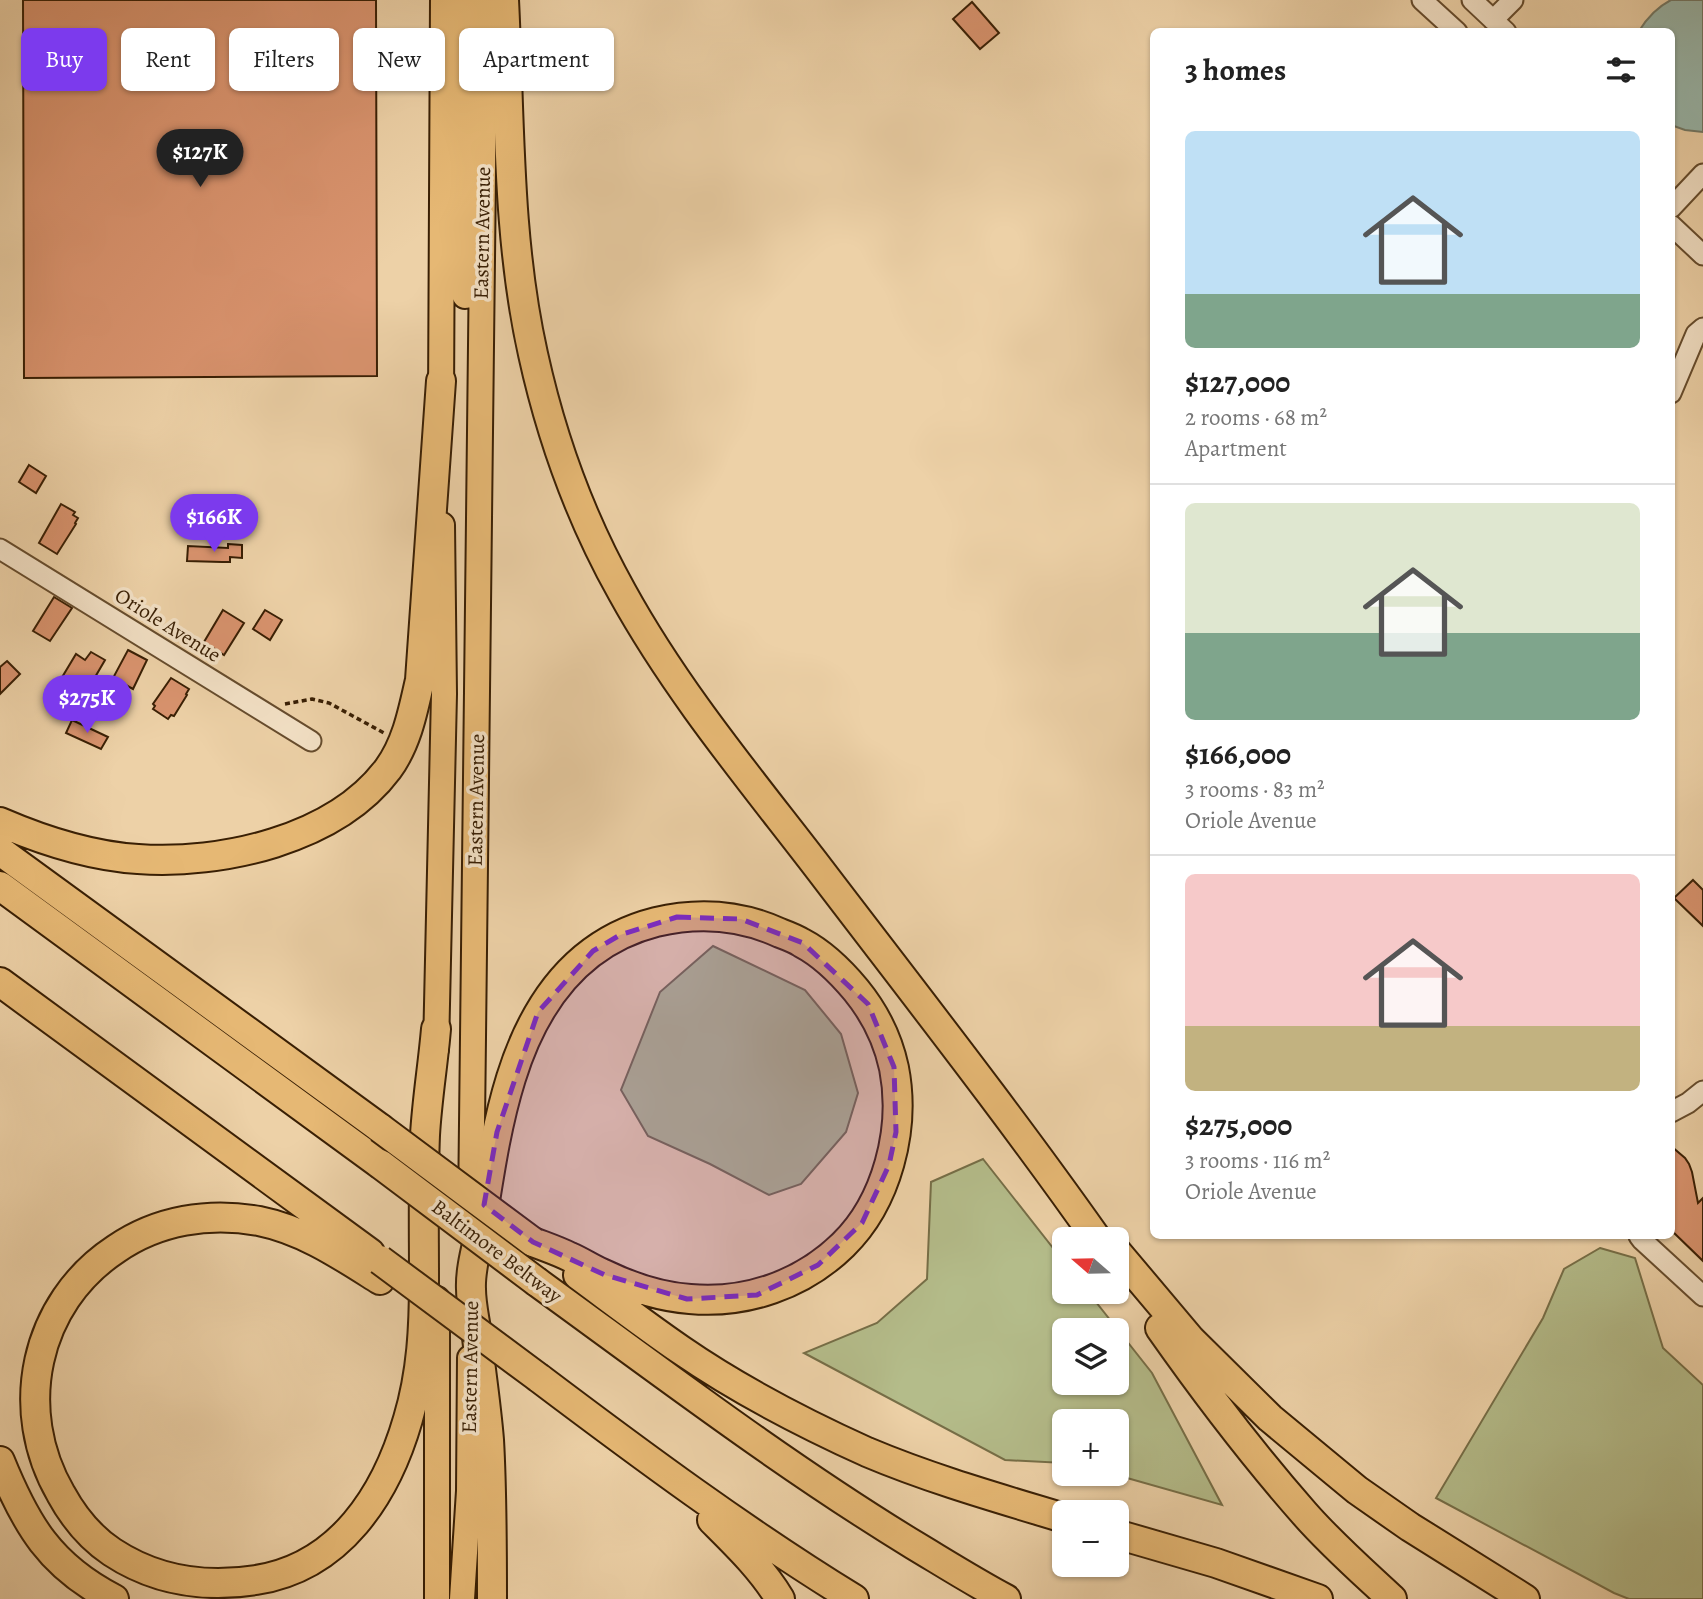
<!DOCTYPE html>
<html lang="en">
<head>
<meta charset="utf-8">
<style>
  :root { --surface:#fff; --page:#f2f2f2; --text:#222; --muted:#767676; --line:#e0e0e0; --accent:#7c3aed }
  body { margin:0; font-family:Alegreya,serif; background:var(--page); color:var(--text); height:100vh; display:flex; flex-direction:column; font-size:26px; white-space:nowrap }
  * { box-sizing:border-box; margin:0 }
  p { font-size:23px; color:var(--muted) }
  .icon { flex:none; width:38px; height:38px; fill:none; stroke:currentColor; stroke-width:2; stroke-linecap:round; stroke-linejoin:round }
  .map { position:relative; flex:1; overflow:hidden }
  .details { position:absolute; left:1150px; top:28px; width:525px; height:1211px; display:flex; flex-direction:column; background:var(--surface); border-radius:10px; box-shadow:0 2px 5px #0004 }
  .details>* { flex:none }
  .hud { position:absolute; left:21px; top:28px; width:665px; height:63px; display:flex; gap:14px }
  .needle { width:46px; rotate:290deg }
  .tools { position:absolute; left:1052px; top:1227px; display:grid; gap:14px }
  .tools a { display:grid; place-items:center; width:77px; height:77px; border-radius:10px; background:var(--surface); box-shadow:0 2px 5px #0004; font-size:35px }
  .price { position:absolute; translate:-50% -60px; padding:0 16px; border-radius:24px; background:var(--accent); color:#fff; font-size:23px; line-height:46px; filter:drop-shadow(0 2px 4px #0008) }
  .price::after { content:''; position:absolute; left:50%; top:42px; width:21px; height:16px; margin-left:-10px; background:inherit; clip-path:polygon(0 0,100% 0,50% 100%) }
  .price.active { background:#222; color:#fff }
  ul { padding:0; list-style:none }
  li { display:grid; align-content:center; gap:14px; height:371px; padding:0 35px }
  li+li { border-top:2px solid var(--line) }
  li span { display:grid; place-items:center; height:217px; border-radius:10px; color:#555 }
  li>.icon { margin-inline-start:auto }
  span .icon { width:126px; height:126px; fill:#fffc; stroke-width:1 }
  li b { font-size:30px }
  h2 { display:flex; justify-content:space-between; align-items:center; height:84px; padding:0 35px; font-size:30px }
  .pill { padding:0 24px; border-radius:10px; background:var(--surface); box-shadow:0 2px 5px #0004; font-size:24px; line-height:63px }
  .pill.active { background:var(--accent); color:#fff }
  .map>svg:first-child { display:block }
  .green { fill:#b4bc8a; stroke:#766e47; stroke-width:2; fill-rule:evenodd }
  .water { fill:#99b7ab; stroke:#737a68; stroke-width:2 }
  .building { fill:#d9936e; stroke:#391f04; stroke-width:2 }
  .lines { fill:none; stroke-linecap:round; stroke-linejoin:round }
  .minor-casing { stroke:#664c2d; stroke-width:23 }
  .major-casing { stroke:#391f04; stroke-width:28 }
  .highway-casing { stroke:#391f04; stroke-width:32 }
  .path { stroke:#391f04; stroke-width:3.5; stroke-dasharray:5 3.5; stroke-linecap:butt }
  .minor { stroke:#f3e1c6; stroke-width:19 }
  .major { stroke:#e6b874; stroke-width:24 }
  .highway { stroke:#e6b874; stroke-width:28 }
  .highway-bridge-casing { stroke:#391f04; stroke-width:32; stroke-linecap:butt }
  .highway-bridge { stroke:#e6b874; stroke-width:28 }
  .marked { fill:#7b2cbf; fill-opacity:0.2; stroke:#7b2cbf; stroke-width:5; stroke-dasharray:14 9; stroke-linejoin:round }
  .labels { text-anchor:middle; stroke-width:7; stroke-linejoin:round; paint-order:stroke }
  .street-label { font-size:21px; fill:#391f04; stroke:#f3e1c6 }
</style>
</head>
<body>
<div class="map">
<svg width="1703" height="1599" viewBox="0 0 1703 1599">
  <rect width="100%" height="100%" fill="#edd1a7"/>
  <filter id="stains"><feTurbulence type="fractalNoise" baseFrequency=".00286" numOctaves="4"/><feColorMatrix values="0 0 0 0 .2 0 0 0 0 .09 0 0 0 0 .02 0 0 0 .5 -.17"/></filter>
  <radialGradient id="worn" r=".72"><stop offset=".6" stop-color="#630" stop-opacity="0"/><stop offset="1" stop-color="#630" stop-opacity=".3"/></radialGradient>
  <path class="green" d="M713,946l92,44 36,44 17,59 -12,39 -45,52 -32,11 -59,-31 -62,-28 -27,-46 39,-98z
    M983,1159l81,103v30h24l64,81 70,132 -109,-31h3v-53h-52v42l-59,-3 -201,-107 73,-30 50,-44 4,-97zM1116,1330v52h-52v-52z
    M1600,1248l35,10 28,90 40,37v214h-74l-15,-6 -178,-95 107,-180 21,-49z"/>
  <path class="water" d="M1671,0h32v132l-18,-2 -14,-5v-93l-32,-1c8,-13 18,-24 32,-31z"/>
  <path class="building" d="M23,0h353l1,376 -353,2z
    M972,2l27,31 -19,16 -27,-30z
    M29,465l17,11 -10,17 -17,-11z
    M61,504l14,8 -2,3 5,3 -3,5 1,1 -19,30 -18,-11z
    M228,544l14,1v13l-12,-1v5h-8l-35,-1 1,-15 40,2z
    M54,597l18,11 -22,33 -17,-10z
    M223,610l21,13 -20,32 -20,-13z
    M265,610l17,10 -12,20 -17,-11z
    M128,650l19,10 -14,29 -20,-11z
    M91,652l14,8 -14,24 -5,-3 -6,10 -19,-12 15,-25 9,6z
    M7,661l13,13 -20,20v-27z
    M171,678l18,11 -3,5 1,1 -13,21 -3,-1 -3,4 -15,-10 2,-3 -2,-2z
    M72,720l36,17 -7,12 -35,-16z
    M1693,880l10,10v36l-29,-28z
    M1671,1146l14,12 4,6 3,8 6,31 5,-5v63l-32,-31z"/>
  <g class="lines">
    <defs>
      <path id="minor" d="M1422,0l35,32
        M1472,0l34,32
        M1493,20l20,-20
        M1671,208l32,-34
        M1671,225l32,30
        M1671,393l25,-59 7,-6
        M0,549l311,192
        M1671,1112l17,-9 15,-12
        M1639,1236l3,4 61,56"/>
      <path id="major" d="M464,0l1,296
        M441,401l2,-401
        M436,1049l8,-355 -2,-169
        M471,1210l14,-1210
        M437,1299v300
        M462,1599l7,-108 1,-133"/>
      <path id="highway" d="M504,0c6,118 3,238 29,354 18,82 48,165 89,238 55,100 129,188 198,278 93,122 188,243 277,369
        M0,822c44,19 90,34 138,37 83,6 197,-19 250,-90 19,-26 25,-58 32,-89l21,-299
        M0,851l380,277
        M0,886l380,278
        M0,982l370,271
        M1116,1251l75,89 79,78 87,72 53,37 115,72
        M578,1275c34,25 68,51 103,75 58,40 122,73 186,102 64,27 131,46 197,66
        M380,1280c-38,-24 -76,-50 -121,-59 -50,-9 -101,-1 -143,28 -82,54 -104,161 -55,245 12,22 30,44 51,58 44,29 93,36 144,28 84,-13 130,-85 152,-161 14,-47 16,-92 16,-141 0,-47 -1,-95 1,-143 2,-35 8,-71 11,-106
        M537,1282c124,90 246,183 377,263 30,18 60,37 92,54
        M1160,1328c45,64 93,127 144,185 27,31 58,58 88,86
        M539,1378c102,77 206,154 315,221
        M0,1461c26,64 50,105 114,138
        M712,1520c25,25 50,49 68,79
        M1116,1534l100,29 102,36
        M492,1599c0,-53 0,-107 -3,-159 -3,-37 -9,-75 -13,-111 -2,-13 -5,-27 -5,-40 -1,-20 6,-43 10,-63 8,-50 15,-100 30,-148 23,-74 66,-136 145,-156 42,-10 85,-7 124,11 8,3 16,6 22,10 21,11 39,29 54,47 18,22 32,50 38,78 12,61 -7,134 -51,177 -41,40 -97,59 -153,54 -29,-2 -59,-12 -84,-24 -13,-5 -24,-13 -36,-18 -12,-6 -24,-10 -37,-15"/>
    </defs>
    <use href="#minor" class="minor-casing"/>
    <use href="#major" class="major-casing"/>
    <use href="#highway" class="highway-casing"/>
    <path class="path" d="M285,704l27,-5 17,4 55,30"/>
    <use href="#minor" class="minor"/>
    <use href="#major" class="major"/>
    <use href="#highway" class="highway"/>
    <defs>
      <path id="highway-bridge" d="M380,1128l153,114
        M380,1164l157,118
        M380,1260l159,118"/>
    </defs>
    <use href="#highway-bridge" class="highway-bridge-casing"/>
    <use href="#highway-bridge" class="highway-bridge"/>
  </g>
  <path class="marked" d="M677,917l64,2 62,24 65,61 26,63 2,65 -7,33 -27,58 -44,42 -61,30 -70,4 -82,-24 -72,-33 -49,-37 13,-73 41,-120 55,-61 27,-16z"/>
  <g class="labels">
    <g class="street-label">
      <text transform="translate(482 233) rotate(-89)" y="7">Eastern Avenue</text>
      <text transform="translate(168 625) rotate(32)" y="7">Oriole Avenue</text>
      <text transform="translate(476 800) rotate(-89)" y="7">Eastern Avenue</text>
      <text transform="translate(497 1251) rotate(37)" y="7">Baltimore Beltway</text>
      <text transform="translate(470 1367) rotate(-89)" y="7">Eastern Avenue</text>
    </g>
  </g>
  <rect width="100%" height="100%" filter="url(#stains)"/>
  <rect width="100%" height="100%" fill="url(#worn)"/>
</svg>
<div class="tools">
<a><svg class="needle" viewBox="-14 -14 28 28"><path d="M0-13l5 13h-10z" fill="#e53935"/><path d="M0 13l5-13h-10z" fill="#767676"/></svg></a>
<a><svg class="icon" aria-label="layers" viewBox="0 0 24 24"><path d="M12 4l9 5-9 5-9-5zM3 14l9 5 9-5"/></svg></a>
<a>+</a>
<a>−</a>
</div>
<b class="price active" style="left:200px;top:189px">$127K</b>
<b class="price" style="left:214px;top:554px">$166K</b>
<b class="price" style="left:87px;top:735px">$275K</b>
<div class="hud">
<a class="pill active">Buy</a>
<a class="pill">Rent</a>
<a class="pill">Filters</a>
<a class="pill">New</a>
<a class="pill">Apartment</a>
</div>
<section class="details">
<h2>3 homes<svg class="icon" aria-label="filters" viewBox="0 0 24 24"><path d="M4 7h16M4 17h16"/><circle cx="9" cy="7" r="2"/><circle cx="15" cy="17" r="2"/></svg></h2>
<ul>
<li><span style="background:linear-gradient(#bfe0f5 75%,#7fa58c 0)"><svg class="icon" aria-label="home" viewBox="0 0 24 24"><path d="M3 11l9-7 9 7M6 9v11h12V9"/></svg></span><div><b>$127,000</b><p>2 rooms · 68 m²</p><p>Apartment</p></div></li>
<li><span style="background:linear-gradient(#dfe7d0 60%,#7fa58c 0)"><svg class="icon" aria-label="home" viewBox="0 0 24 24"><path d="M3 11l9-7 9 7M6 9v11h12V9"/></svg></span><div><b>$166,000</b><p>3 rooms · 83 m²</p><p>Oriole Avenue</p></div></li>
<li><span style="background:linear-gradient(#f6c9c9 70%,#c2b280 0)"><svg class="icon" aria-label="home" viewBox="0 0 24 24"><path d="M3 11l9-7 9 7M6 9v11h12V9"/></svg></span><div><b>$275,000</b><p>3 rooms · 116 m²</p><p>Oriole Avenue</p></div></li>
</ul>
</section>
</div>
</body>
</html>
